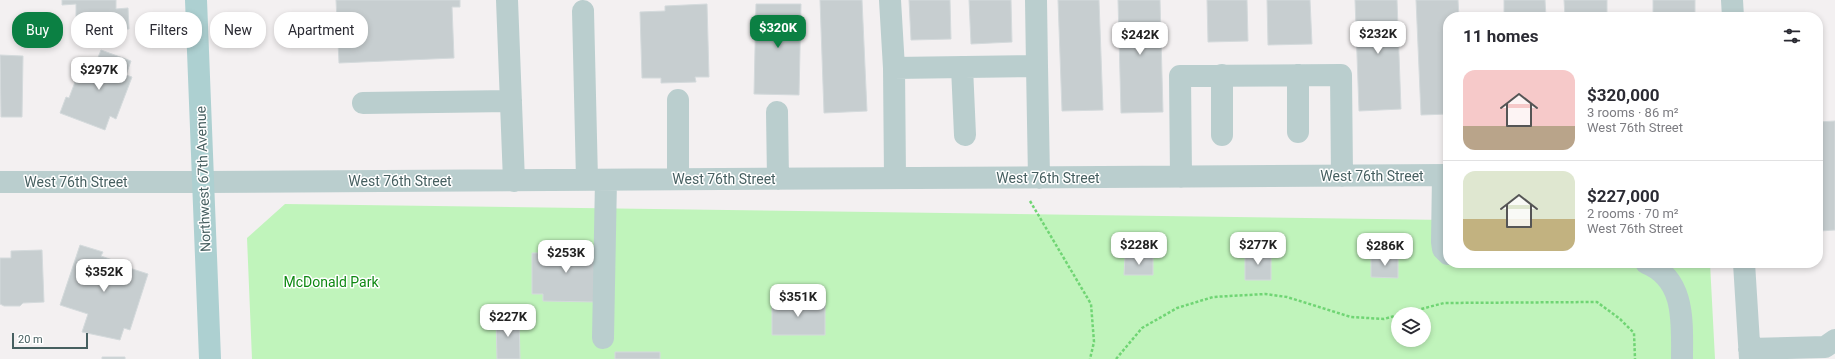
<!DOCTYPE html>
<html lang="en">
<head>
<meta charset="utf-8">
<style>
  :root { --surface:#fff; --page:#f7f7f7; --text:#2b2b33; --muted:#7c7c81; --line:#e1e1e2; --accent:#0b8043 }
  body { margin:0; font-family:Roboto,sans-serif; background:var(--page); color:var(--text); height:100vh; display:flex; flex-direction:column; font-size:15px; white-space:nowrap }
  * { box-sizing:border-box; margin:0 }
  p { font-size:13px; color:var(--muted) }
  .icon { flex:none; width:22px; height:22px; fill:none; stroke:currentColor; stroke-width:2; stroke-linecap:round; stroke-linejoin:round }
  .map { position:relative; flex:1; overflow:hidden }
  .drawer { position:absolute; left:1443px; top:12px; width:380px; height:256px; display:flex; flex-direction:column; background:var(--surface); border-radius:16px; box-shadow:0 2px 6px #0003 }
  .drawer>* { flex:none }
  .hud { position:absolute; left:12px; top:12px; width:380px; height:36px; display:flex; gap:8px }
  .controls { position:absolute; left:1391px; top:307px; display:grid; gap:8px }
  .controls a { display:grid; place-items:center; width:40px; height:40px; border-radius:50%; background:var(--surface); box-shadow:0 2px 6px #0003; font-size:20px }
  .scale { position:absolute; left:12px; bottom:10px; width:76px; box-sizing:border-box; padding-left:4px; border:2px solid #465f60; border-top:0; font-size:11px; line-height:14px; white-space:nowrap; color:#465f60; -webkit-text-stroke:3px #fff; paint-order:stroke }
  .price { position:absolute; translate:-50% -34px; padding:0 9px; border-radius:8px; background:#fff; color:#222; font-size:13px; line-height:26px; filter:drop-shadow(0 1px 2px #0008) }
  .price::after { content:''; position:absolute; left:50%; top:24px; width:12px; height:9px; margin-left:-6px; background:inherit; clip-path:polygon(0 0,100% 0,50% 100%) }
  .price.active { background:var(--accent); color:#fff }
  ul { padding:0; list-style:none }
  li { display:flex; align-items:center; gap:12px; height:100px; padding:0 20px }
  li+li { border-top:1px solid var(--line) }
  li span { display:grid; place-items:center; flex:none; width:112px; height:80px; border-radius:12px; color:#555 }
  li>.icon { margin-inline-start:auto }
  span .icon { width:48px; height:48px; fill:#fffc; stroke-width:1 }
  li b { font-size:17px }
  h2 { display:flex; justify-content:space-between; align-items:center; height:48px; padding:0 20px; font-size:17px }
  .pill { padding:0 14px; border-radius:16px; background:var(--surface); box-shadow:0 2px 6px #0003; font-size:14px; line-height:36px }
  .pill.active { background:var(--accent); color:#fff }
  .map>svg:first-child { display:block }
  .green { fill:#c0f4bb; fill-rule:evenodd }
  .building { fill:#c7ced0; stroke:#d4dadc }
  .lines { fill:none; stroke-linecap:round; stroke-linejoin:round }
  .path { stroke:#70d574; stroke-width:2.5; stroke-dasharray:3 2; stroke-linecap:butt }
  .minor { stroke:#bacece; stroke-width:22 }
  .major { stroke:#add0d1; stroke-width:22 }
  .labels { text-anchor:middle; stroke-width:3; stroke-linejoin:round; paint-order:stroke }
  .street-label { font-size:14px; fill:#465f60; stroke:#fff }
  .park-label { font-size:14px; fill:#0f8913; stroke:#fff }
</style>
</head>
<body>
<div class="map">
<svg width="1835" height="359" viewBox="0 0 1835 359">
  <rect width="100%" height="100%" fill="#f3f0f1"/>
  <path class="green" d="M285,204l1163,16v43h262l5,96h-1463l-5,-121zM1398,314h26v26h-26z"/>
  <path class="building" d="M62,0h54v9l12,-1 1,21 -53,1v-26l-14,1z
    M336,0h124v7h-8l2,51 -115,5z
    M820,0h42l5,111 -43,2z
    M909,0h41l1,39 -40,1z
    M969,0h42l1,42 -41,2z
    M1058,0h41l4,110 -41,1z
    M1118,0h42l3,112 -42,1z
    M1207,0h40l1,41 -40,1z
    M1267,0h43l2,44 -44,1z
    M1355,0h42l4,109 -42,2z
    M1416,0h42l1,17h-11v97l-27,1z
    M1504,0h41l1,17h-42z
    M1564,0h43v17h-42z
    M1653,0h42v17h-42z
    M707,4l2,73h-14l1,5 -35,1v-5h-19l-2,-66 25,-1v-5z
    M756,4h45l-2,91 -45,-1z
    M101,50l30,11 -5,14 6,2 -16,42 -6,-3 -5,14 -45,-17 6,-16 3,1 12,-32 12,4z
    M0,55l23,1 -1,61h-21z
    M1835,121v109l-15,1 -2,-44v-65z
    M80,245l23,7 -2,4 20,7 -1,2 28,9 -18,56 -6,-2 -4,12 -38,-8 6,-18 -28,-9z
    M543,247h54l-1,55 -53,-1v-7h-11v-41h11z
    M42,250l2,52 -21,1 -3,3h-16l-4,-2v-46h11v-7z
    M1245,251h26v29h-26z
    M1125,256h28v19h-29z
    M1371,256h27v22l-27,-1z
    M772,300l53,1v34h-53z
    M519,317l1,42h-23l-1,-41z
    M615,352h45v7h-45z
    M102,357h23v2h-23z"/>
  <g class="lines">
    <path class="path" d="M1030,201l61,103 3,38 -4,17
      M1402,314l42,-11 153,-1 23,17 14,14 1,26
      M1116,359l26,-31 35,-20 36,-11 52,-3 22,3 64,20 33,2 14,-4"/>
    <path class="minor" d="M507,0l7,181
      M890,0l4,68
      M1036,0l1,66
      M1732,0l1,17
      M583,11l4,169
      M962,67l3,68
      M1222,75v60
      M1298,75v57
      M678,100v79
      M363,103l148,-2
      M777,112l1,67
      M1443,175l-1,67 1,7 5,5
      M1181,177l-1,-101 161,-1 1,101
      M895,178l-1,-110 143,-2 2,112
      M0,182h203l1245,-7
      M1646,263c40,16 36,60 36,96
      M1744,263l6,96
      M603,338l3,-158
      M1749,349l76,-2 10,-7"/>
    <path class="major" d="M196,0l14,359"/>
  </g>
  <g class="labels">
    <g class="street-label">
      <text x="1372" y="181">West 76th Street</text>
      <text x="1048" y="183">West 76th Street</text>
      <text transform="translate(203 179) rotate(-92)" y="5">Northwest 67th Avenue</text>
      <text x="724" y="184">West 76th Street</text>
      <text x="400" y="186">West 76th Street</text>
      <text x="76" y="187">West 76th Street</text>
    </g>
    <g class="park-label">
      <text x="331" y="287">McDonald Park</text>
    </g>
  </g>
</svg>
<div class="controls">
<a><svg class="icon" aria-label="layers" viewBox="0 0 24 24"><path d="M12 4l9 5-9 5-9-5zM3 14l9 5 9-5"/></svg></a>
</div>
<div class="scale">20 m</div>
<b class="price active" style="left:778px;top:49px">$320K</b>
<b class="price" style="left:1378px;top:55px">$232K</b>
<b class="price" style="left:1140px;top:56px">$242K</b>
<b class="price" style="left:99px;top:91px">$297K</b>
<b class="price" style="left:1139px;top:266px">$228K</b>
<b class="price" style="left:1258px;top:266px">$277K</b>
<b class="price" style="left:1385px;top:267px">$286K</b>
<b class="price" style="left:566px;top:274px">$253K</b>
<b class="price" style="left:104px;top:293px">$352K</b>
<b class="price" style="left:798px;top:318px">$351K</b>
<b class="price" style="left:508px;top:338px">$227K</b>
<div class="hud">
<a class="pill active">Buy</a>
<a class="pill">Rent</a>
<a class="pill">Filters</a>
<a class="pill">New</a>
<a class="pill">Apartment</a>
</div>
<section class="drawer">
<h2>11 homes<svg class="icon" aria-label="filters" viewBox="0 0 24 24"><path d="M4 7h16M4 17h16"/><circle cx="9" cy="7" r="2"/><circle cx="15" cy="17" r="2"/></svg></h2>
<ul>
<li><span style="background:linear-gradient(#f6c9c9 70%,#b9a48a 0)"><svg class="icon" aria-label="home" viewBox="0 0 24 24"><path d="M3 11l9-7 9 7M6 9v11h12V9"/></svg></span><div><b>$320,000</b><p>3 rooms · 86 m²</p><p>West 76th Street</p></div></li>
<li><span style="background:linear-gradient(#dfe7d0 60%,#c2b280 0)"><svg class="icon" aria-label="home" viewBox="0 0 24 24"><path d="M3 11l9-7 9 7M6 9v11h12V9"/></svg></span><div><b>$227,000</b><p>2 rooms · 70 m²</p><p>West 76th Street</p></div></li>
</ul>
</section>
</div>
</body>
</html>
